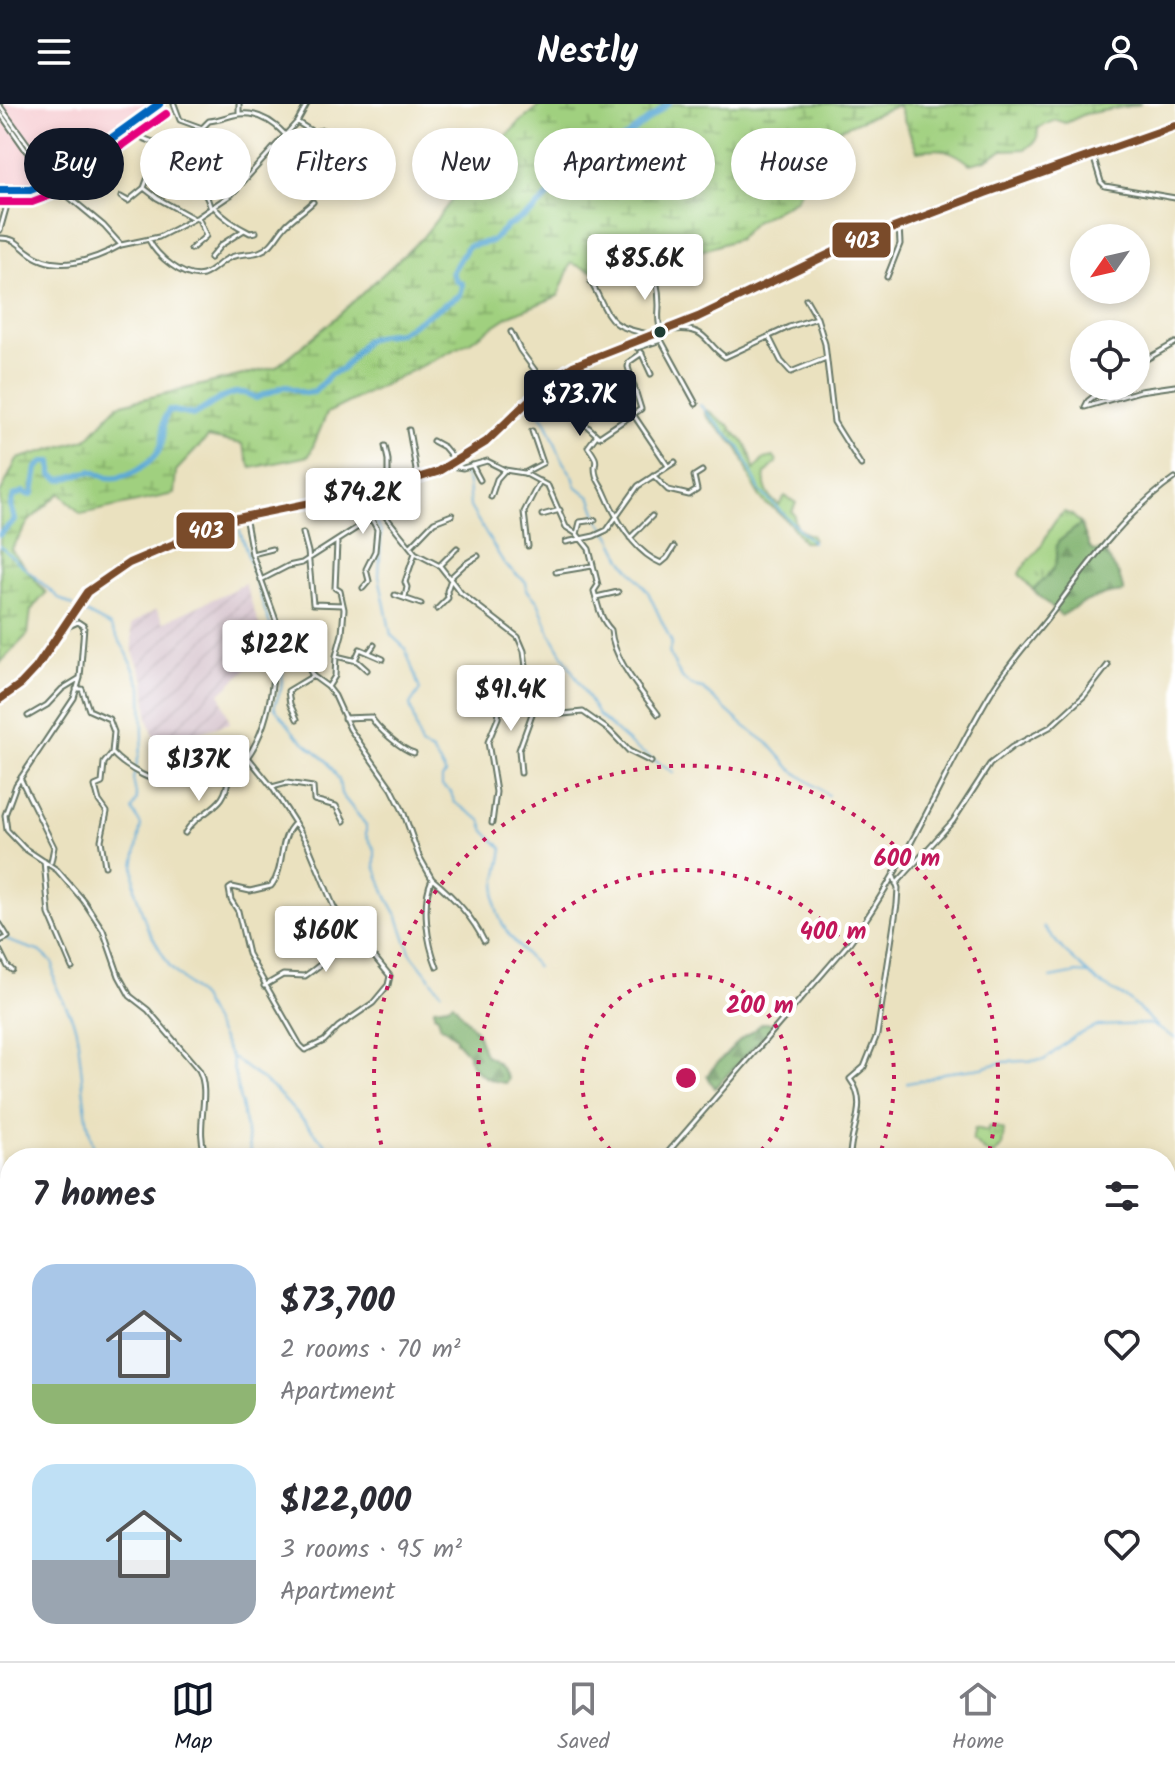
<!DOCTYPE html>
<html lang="en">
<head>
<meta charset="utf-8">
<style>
  :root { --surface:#fff; --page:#f2f2f3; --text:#2b2b33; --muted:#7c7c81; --line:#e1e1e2; --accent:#111827 }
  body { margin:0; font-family:Kalam,sans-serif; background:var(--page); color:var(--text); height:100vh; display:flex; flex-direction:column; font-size:30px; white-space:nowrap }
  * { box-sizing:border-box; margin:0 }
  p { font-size:26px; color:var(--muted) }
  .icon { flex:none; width:44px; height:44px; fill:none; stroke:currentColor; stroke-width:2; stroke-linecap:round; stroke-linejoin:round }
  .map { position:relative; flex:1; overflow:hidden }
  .side { position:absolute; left:0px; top:1044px; width:1176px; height:514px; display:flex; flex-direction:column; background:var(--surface); border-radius:32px 32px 0 0; box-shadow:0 4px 12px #0003 }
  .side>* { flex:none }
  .top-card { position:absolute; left:24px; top:24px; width:1128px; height:72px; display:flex; gap:16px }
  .needle { width:52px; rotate:236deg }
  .controls { position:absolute; left:1070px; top:120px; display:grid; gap:16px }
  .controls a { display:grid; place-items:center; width:80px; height:80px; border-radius:50%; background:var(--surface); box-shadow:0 4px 12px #0003; font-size:40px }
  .price { position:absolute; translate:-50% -68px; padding:0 18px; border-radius:8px; background:#fff; color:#222; font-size:26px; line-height:52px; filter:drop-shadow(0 2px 4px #0008) }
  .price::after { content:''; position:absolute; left:50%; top:48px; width:24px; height:18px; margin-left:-12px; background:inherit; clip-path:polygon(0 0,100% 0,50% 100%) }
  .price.current { background:var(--accent); color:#fff }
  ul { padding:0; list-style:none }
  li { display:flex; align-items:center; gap:24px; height:200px; padding:0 32px }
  li span { display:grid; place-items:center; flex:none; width:224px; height:160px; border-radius:24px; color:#555 }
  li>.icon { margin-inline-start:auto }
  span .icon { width:96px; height:96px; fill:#fffc; stroke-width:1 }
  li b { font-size:34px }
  h2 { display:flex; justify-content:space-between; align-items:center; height:96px; padding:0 32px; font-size:34px }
  .pill { padding:0 28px; border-radius:36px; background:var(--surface); box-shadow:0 4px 12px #0003; font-size:28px; line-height:72px }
  .pill.current { background:var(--accent); color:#fff }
  header { display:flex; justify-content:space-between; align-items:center; height:104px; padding:0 32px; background:var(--accent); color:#fff; font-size:36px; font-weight:700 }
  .tab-bar { display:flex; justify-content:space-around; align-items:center; height:112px; border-top:2px solid var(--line); background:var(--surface); font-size:22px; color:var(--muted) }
  .tab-bar a { display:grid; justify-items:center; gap:4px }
  .tab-bar .current { color:var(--accent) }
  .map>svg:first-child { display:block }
  .built { fill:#f7cfd4 }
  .industrial { fill:url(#industrial-furrows) }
  .grass { fill:url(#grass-tufts); stroke:#60865a; stroke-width:2 }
  .forest { fill:url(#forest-firs); stroke:#507851; stroke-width:2 }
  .wetland { fill:url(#wetland-marsh); stroke:#60865a; stroke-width:2 }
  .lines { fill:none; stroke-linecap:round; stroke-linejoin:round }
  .stream { stroke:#5daad6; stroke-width:2 }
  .river { stroke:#5daad6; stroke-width:6 }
  .street-casing { stroke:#667665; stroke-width:7 }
  .secondary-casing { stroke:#667665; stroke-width:9 }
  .highway-casing { stroke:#667665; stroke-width:11 }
  .street { stroke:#fff; stroke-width:3 }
  .secondary { stroke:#fde4d1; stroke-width:5 }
  .highway { stroke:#fbbb8c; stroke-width:7 }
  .bus-1-casing { stroke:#fff; stroke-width:14 }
  .bus-2-casing { stroke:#fff; stroke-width:14 }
  .bus-3-casing { stroke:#fff; stroke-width:14 }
  .bus-1 { stroke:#7a4b2a; stroke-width:8 }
  .bus-2 { stroke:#0065bd; stroke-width:8 }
  .bus-3 { stroke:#e5007d; stroke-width:8 }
  .ring { fill:none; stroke:#c2185b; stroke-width:4; stroke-dasharray:4 8 }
  .bus-dot { fill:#1f3d34; stroke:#fff; stroke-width:3 }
  .centre { fill:#c2185b; stroke:#fff; stroke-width:4 }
  .ring-label { font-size:24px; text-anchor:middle; font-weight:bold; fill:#c2185b; stroke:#fff; stroke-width:8; stroke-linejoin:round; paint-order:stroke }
  .line-badge { stroke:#fff; stroke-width:3 }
  .badge-label { font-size:22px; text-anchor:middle; font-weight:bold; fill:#fff }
</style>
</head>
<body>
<header><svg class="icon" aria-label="menu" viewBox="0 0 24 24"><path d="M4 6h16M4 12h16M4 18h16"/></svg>Nestly<svg class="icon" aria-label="person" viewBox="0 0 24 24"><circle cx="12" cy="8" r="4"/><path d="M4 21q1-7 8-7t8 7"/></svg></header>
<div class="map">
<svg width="1175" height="1557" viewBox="0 0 1175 1557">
  <defs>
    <pattern id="industrial-furrows" width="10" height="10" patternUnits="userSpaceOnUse" patternTransform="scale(2)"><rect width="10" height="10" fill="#d2bdc8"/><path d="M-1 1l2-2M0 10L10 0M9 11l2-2" fill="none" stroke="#b4a3ac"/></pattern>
    <pattern id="grass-tufts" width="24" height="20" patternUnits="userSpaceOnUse" patternTransform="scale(2)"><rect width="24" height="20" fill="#a0d07f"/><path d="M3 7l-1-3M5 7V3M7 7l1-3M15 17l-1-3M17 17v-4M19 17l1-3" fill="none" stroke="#82aa69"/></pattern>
    <pattern id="forest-firs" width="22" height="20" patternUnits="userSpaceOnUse" patternTransform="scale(2)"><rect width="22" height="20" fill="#80b26e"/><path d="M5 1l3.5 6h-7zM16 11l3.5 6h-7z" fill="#68925b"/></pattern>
    <pattern id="wetland-marsh" width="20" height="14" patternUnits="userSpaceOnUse" patternTransform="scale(2)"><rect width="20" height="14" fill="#a0d07f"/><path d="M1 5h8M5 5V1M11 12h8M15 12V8" fill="none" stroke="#82aa69"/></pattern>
  </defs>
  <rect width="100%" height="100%" fill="#fff"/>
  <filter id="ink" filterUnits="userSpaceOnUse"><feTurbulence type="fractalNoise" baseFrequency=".0125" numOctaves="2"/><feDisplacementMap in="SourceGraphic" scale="16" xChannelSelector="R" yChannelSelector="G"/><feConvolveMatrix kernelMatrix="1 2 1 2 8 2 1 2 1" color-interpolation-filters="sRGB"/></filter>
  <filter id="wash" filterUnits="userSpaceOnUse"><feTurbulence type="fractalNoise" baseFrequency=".006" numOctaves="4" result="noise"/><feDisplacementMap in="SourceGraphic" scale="32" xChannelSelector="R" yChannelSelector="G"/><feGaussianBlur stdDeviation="1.8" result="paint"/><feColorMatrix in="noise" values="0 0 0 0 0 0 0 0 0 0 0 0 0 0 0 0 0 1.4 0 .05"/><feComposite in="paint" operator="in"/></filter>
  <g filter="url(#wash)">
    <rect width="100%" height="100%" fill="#eae1bf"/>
    <path class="built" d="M0,0h149l-24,14 -71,57 -14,7 -24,5 -16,-2z"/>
    <path class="industrial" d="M245,480l23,66 -48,43 10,30 -73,22 -9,-26 -3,-39 -12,-28 -2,-28 25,-15 8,13z"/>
    <path class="grass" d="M707,306c9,5 12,11 22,15 4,8 7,8 13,15 8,9 10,19 12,30l10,-11 9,-2 3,2 1,3 -12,12c-2,11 3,25 14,31l6,-9 11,7 -4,9 3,3c-3,11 8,18 16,20l2,4 -3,3h-7c-6,-12 -17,-23 -27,-32 -3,-3 -7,-4 -10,-6 -16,-16 -17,-37 -28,-55 -10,-15 -24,-21 -33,-36z
      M1064,408l8,3 9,9 -23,18c-1,7 1,15 -1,21 -5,12 -15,18 -24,27l-14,-16c4,-10 13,-16 20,-25 8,-12 13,-28 25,-37z
      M993,1022l11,4 -2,16 -8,9 -7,-2 -15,-13 3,-12 13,3v-4z
      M1175,1474v83h-15l-1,-9h7v-58z
      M84,1548h94l-1,9h-85z"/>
    <path class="forest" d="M1081,420l9,24 3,3 10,-1 16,25 5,17c-25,2 -42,10 -63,24l-28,-26c14,-14 28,-22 23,-44l2,-4z
      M453,899l24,30 8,22c10,2 18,15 23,24l-3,4c-17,-2 -34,-11 -37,-29l-12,-13v-4l-16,-12 -2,-9 -4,-2v-6l14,-2z
      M763,919h13l-61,65 -8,-12 4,-6 30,-31z
      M1175,1303v76h-9v-70z"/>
    <path class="wetland" d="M542,0h599l-56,10 -19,9 -10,-3 -18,8 -1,12 -11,9 -23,1 -17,10 -16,4c-18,-15 -30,-17 -53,-13l-19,-46 -80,33 8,17 1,12 -21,15 -11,18 -41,22 -16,17 -38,12 -50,4 -18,11 -30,9 -31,-12 -13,33 -49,20 -41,27 -141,70 -18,43 -58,12 -9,-24 -34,-7 -32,34 -2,23 -93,20 -21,-21 -31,28 -18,29 35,43 -15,17 -3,24 -28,29v-169l17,-35 70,-20 31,-34 158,-38 54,-44 92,-85 58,-74 39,-41z"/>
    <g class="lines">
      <path class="stream" d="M700,301l41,44 19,42 52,51
        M538,307l8,10 17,41 10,14 3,10 15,12 7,20 13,19 11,22 26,33 24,51 -3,9c8,18 13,34 34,37l41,37 25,18 22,25 37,26
        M463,368l5,11 2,24 10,17 25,41 21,17 1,8 11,12 12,31 48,82 36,32 40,26
        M370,395l2,16 9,17 -2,44 12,59 14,13 15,42 -10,15 11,41 11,5 14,23 -4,4v8l9,6 3,10 27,18 4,11 18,18c-2,15 -8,34 -8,49 1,28 25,50 42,69
        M240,427l26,83 18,45 -3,30 -7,18 22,28 31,26 12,19 2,14 25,31v10l9,15v16l12,31 11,20 12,35 31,40
        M0,442l60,53 13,7
        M78,505l32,17 17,27 15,35 1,51 -10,40 4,20 -5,11 9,15 -7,41 1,24 12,37 23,40 31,31 30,59 21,101
        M1044,823l20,24 34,31 30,17 29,27
        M0,829l11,9 30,10 12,11c1,6 0,13 2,19 5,18 19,32 22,52 7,44 5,81 20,124
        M1051,874l26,-5 12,1
        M233,954l40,30 55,59 17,11
        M907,979l18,-3 18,-7 39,-5 21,-6 41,-2 31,-24 23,-10 52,-2 25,14
        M0,1136l10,29
        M1166,1263l9,-2"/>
      <path class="river" d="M0,430l15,-14 -4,-14 3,-10 9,-4 7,3 3,-2 4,-25 7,-6h8v13l9,5 30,-9c5,2 11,5 17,6 19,3 46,-14 53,-31 5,-12 -1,-24 8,-36l25,5c20,-11 39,-32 62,-17l29,-12 19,7 10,-1 17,-18 11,-5 24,-29 15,-5 18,-2 59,-37 3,-4 1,-8 -6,-4 -4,-8 16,-26 24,-5 14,-14 26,-15 33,-32 27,-16 76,-60
        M1166,1131l9,-2
        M1166,1199l9,14
        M1175,1296v3
        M1166,1456l9,-17
        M1146,1548l1,9"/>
    </g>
  </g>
  <g filter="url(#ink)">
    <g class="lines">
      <defs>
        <path id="street" d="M174,0l6,16 22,8 7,-7c12,-1 20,-6 31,-7 25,-3 52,20 56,44 2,8 -1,17 1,26l11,8
          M239,0v10
          M0,2l47,65 11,6
          M0,9l48,69
          M297,18l16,10 18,27
          M202,24l13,16h7l9,8 -7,11 -11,10 18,20
          M121,26l32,12 6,5 -15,41 13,10 36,20
          M313,28l10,-2 26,21 17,-16
          M159,51c25,12 44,25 52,54
          M1093,51l8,27 4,4 70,12
          M51,78l53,44 17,19 38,-8 39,-20 34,-23 65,-72 10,-18
          M121,93l7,4 16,-13
          M214,103c10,12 22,19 36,26l6,-1
          M0,126l11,-39
          M0,134c14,0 17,5 27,13 27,23 66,10 94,-6
          M149,136c7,15 35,40 54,35 11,-4 16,-13 26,-17 9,-5 21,-3 30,-6 14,-5 17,-16 26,-26 8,-9 19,-15 28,-24
          M191,145l15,-13 -8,-19
          M210,154l11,-13 23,-15
          M648,157c8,13 11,29 11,44 0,10 -2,16 2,25
          M887,173l13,-33 -1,-19
          M591,178c20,36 15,45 59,52
          M806,195l11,19
          M672,226c36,-4 32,13 53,27l64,-30 28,-9 8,26 9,78 27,43
          M511,228l9,18 25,34
          M769,233l12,24 10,11 35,-14
          M637,244l24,-8 35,64
          M641,248l10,22
          M1136,261l39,-22
          M563,272l15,25 -4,13 25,23 42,-28 -13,-42 1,-5 13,-9
          M1107,282l-19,15 -3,6 55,-16 35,-5
          M633,310l35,52
          M409,326l8,46
          M596,332l-8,11c14,19 4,12 8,28 1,5 6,11 8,16 11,26 30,61 57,72l6,-5 7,-11
          M433,337l11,6 10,12
          M385,342l3,14v27
          M472,361l8,15
          M451,362l12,2 24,-7 18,9 19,3 24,13 18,41 11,7 12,15 9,36 -4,6c4,14 6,28 17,39 2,29 30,61 47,84
          M337,368l8,24
          M524,369l19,-10 -11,-32
          M653,371l15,15 21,5 8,-5 -3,-14 8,-5
          M375,386l7,22 33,41 25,13 21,27 57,44 6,14 2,16 22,21 15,26 20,-2 27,19 19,20 22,11
          M491,393l6,-18 8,-9
          M542,411l18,-5
          M245,412l7,38 26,72 7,11 14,14 14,25 15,11 7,9 15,33 42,60 11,22 16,45 13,23c-11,25 -5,63 5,88
          M303,429l5,19 5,52 30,1
          M577,430l3,-12 15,-2
          M630,434l22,-22
          M566,438l28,-6 13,-6 31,-44 37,-24
          M528,442l-4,-34 16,-31
          M410,443l24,-25 18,-7
          M252,450l20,-5
          M440,461l17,-17
          M556,468l36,-6
          M450,474l15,-14 13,-8
          M261,476l27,-14 14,-3 70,-45
          M363,484l6,-7 -3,-12 9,-18 2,-22 -9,-16 -2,-21
          M395,491l26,9
          M405,493l2,-10 -2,-5 10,-29
          M596,493l22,-5
          M437,505l11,-11 -1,-7 3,-9
          M67,523l11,-5 6,4 -4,52 -6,20 -58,87 -11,30 2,15 17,18 33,22 26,30 20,30 16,46 11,20 18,14 51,60c13,26 -6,58 8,88
          M285,533l7,-4 24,-1
          M369,548l5,-7
          M336,552l21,5 10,9
          M355,556l5,-11 23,10
          M304,558l14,-4
          M328,583l7,-11 1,-20 6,-22 2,-25 -4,-18 -5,-3 2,-45
          M76,585h6l7,21 20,9 5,13 -2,21c12,13 47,36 65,27 5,-2 11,-8 16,-12l28,4 14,-1c34,-29 46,-103 33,-144l9,-4
          M504,586l18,12 10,12 -13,36 2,23
          M28,612l19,-11 15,-16 18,-11
          M344,614l27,-1c5,10 31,33 43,36
          M297,615l-7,-15 -2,-13 25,-15
          M247,652l25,31 23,36 13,22 26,62 21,34 17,13 18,22 -2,9 -15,18 -35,24 -14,14 -19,9 -5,-5 -52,-91 -10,-43 -7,-11 -2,-11 3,-2 18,4 21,-5c15,-19 6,-47 24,-63
          M20,674l34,69 -3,15
          M272,683l15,-4 26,4 1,13 22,6 8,15
          M492,719l4,-31 -8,-50 10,-24 4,-25 23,-25
          M185,729c14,-25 45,-22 43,-61
          M44,757l5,53 23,54
          M105,762l-4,-26 6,-28 -8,-11 -4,-15 7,-3 2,-20 8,-10
          M432,775c22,18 40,37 52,62
          M896,780l57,-63 37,-57 22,-17 38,-20 34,-31 24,-31
          M0,820l8,13 -8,4
          M0,847l8,16 4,3
          M264,882l19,-11 22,1c6,-4 29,-21 30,-27 2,-13 -3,-20 6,-32
          M663,1054l187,-216c57,-77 91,-166 140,-248 20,-34 48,-61 70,-92 33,-45 69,-92 115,-124
          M850,1054c-1,-28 20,-53 0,-79l14,-12 13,-32 20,-131 1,-16 -4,-11
          M0,1243l10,9
          M0,1256l5,-9
          M0,1324l10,-13
          M1166,1463l9,-13
          M403,1548l2,9
          M544,1548l2,9
          M662,1548l2,9
          M356,1557l6,-9
          M449,1557l8,-9
          M1139,1557l1,-9"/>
        <path id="secondary" d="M0,86h30l21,-8 108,-78
          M0,1370l10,2
          M0,1444l10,-14
          M0,1457l10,-3
          M302,1557l5,-9"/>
        <path id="highway" d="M0,595l21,-15 15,-16 51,-76 42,-29 104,-44 155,-32 49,-15 49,-30 62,-60 25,-16 125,-49 146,-70 141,-54 190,-67"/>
      </defs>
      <use href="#street" class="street-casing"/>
      <use href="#secondary" class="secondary-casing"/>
      <use href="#highway" class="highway-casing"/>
      <use href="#street" class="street"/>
      <use href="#secondary" class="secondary"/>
      <use href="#highway" class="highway"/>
      <defs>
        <path id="bus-1" d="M0,595l21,-15 15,-16 51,-76 42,-29 104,-44 155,-32 49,-15 49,-30 62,-60 25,-16 125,-49 146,-70 141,-54 190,-67"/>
        <path id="bus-2" d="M0,86h30l21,-8 108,-78"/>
        <path id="bus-3" d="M0,98h32l24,-9 110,-79"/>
      </defs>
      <use href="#bus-1" class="bus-1-casing"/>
      <use href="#bus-2" class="bus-2-casing"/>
      <use href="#bus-3" class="bus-3-casing"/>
      <use href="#bus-1" class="bus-1"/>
      <use href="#bus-2" class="bus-2"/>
      <use href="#bus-3" class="bus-3"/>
    </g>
  </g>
  <g class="ring">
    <path d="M619 1054A104 104 0 1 1 753 1054"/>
    <path d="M494 1054A208 208 0 1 1 878 1054"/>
    <path d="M384 1052A312 312 0 1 1 988 1052"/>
  </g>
  <circle class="bus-dot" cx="660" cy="228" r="7"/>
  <circle cx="686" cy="974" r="12" class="centre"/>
  <g class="ring-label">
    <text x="907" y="762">600 m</text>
    <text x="833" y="835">400 m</text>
    <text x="760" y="909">200 m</text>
  </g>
  <g class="line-badge">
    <rect x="831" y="117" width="61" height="38" rx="8" fill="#7a4b2a"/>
    <rect x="175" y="407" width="61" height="39" rx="8" fill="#7a4b2a"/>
  </g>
  <g class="badge-label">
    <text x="862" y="144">403</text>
    <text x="206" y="434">403</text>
  </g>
</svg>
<div class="controls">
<a><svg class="needle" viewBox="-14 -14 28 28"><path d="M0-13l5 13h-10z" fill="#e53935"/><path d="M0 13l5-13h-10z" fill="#7c7c81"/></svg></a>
<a><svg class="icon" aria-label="locate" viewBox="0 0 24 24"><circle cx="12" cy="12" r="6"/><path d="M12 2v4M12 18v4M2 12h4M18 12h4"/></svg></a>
</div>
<b class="price" style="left:645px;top:198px">$85.6K</b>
<b class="price current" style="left:580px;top:334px">$73.7K</b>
<b class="price" style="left:363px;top:432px">$74.2K</b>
<b class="price" style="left:275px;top:584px">$122K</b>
<b class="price" style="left:511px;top:629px">$91.4K</b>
<b class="price" style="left:199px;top:699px">$137K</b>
<b class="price" style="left:326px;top:870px">$160K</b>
<div class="top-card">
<a class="pill current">Buy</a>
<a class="pill">Rent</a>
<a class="pill">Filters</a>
<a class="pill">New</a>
<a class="pill">Apartment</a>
<a class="pill">House</a>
</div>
<section class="side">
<h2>7 homes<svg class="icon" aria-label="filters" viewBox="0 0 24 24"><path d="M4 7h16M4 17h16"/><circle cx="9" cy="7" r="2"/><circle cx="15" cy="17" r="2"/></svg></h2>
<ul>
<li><span style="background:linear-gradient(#a9c7e8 75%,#8fb573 0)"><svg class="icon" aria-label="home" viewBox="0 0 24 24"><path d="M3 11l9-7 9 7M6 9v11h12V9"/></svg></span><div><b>$73,700</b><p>2 rooms · 70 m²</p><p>Apartment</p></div><svg class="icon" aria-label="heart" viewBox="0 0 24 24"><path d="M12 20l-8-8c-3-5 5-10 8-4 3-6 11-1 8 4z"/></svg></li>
<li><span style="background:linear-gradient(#bfe0f5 60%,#9aa5b1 0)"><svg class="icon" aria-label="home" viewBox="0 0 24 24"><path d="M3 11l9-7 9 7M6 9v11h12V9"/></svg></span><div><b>$122,000</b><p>3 rooms · 95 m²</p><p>Apartment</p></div><svg class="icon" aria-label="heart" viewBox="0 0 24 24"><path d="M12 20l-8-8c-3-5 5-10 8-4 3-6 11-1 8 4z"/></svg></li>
</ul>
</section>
</div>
<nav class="tab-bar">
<a class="current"><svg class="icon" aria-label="map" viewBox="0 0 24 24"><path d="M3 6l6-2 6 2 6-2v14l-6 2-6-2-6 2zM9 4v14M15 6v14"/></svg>Map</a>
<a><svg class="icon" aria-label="saved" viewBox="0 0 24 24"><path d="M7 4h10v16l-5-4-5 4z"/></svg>Saved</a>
<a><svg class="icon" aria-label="home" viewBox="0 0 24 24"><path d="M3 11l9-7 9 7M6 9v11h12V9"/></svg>Home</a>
</nav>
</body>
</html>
